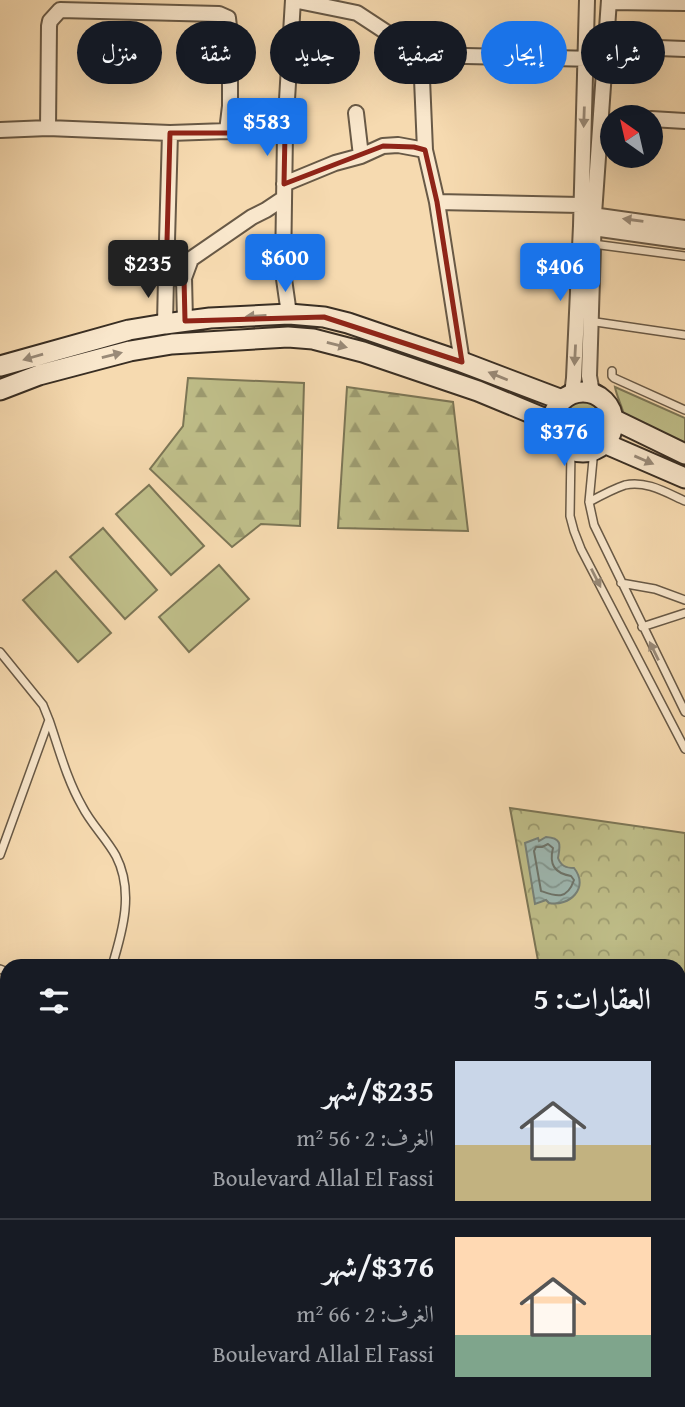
<!DOCTYPE html>
<html lang="ar">
<head>
<meta charset="utf-8">
<style>
  :root { --surface:#171b24; --page:#242831; --text:#f1f3f6; --muted:#9ea1a6; --line:#363941; --accent:#1a73e8 }
  body { margin:0; font-family:"Gentium Book Plus",Amiri,serif; background:var(--page); color:var(--text); direction:rtl; height:100vh; display:flex; flex-direction:column; font-size:26px; white-space:nowrap }
  * { box-sizing:border-box; margin:0 }
  p { font-size:23px; color:var(--muted) }
  .icon { flex:none; width:38px; height:38px; fill:none; stroke:currentColor; stroke-width:2; stroke-linecap:round; stroke-linejoin:round }
  .map { position:relative; flex:1; overflow:hidden; direction:ltr }
  .sheet { position:absolute; left:0px; top:959px; width:686px; height:448px; display:flex; flex-direction:column; background:var(--surface); border-radius:21px 21px 0 0; box-shadow:0 7px 28px #0002; direction:rtl }
  .sheet>* { flex:none }
  .guide { position:absolute; left:21px; top:21px; width:644px; height:63px; direction:rtl; display:flex; gap:14px }
  .needle { width:46px; rotate:326deg }
  .tools { position:absolute; left:600px; top:105px; display:grid; gap:14px }
  .tools a { display:grid; place-items:center; width:63px; height:63px; border-radius:50%; background:var(--surface); box-shadow:0 7px 28px #0002; font-size:35px }
  .price { position:absolute; translate:-50% -60px; padding:0 16px; border-radius:7px; background:var(--accent); color:#fff; font-size:23px; line-height:46px; filter:drop-shadow(0 2px 4px #0008) }
  .price::after { content:''; position:absolute; left:50%; top:42px; width:21px; height:16px; margin-left:-10px; background:inherit; clip-path:polygon(0 0,100% 0,50% 100%) }
  .price.selected { background:#222; color:#fff }
  ul { padding:0; list-style:none }
  li { display:flex; align-items:center; gap:21px; height:175px; padding:0 35px }
  li+li { border-top:2px solid var(--line) }
  li span { display:grid; place-items:center; flex:none; width:196px; height:140px; border-radius:0px; color:#555 }
  li>.icon { margin-inline-start:auto }
  span .icon { width:84px; height:84px; fill:#fffc; stroke-width:1 }
  li b { font-size:30px }
  h2 { display:flex; justify-content:space-between; align-items:center; height:84px; padding:0 35px; font-size:30px }
  .tag { padding:0 24px; border-radius:32px; background:var(--surface); box-shadow:0 7px 28px #0002; font-size:24px; line-height:63px }
  .tag.selected { background:var(--accent); color:#fff }
  .map>svg:first-child { display:block }
  .grass { fill:#bfbe89; stroke:#7c7656; stroke-width:2 }
  .forest { fill:url(#forest-firs); stroke:#7c7656; stroke-width:2 }
  .park { fill:url(#park-crowns); stroke:#7c7656; stroke-width:2 }
  .water { fill:url(#water-waves); stroke:#768179; stroke-width:2 }
  .lines { fill:none; stroke-linecap:round; stroke-linejoin:round }
  .shore { stroke:#6c746b; stroke-width:2 }
  .lane-casing { stroke:#685946; stroke-width:10 }
  .street-casing { stroke:#685946; stroke-width:18 }
  .secondary-casing { stroke:#392e23; stroke-width:23 }
  .lane { stroke:#f9e7cc; stroke-width:7 }
  .street { stroke:#f9e7cc; stroke-width:14 }
  .secondary { stroke:#f9e7cc; stroke-width:19 }
  .oneway { fill:#998a78 }
  .marked { fill:none; stroke:#8f2418; stroke-width:5; stroke-linejoin:round }
</style>
</head>
<body>
<div class="map">
<svg width="685" height="1407" viewBox="0 0 685 1407">
  <defs>
    <pattern id="forest-firs" width="22" height="20" patternUnits="userSpaceOnUse" patternTransform="scale(1.75)"><rect width="22" height="20" fill="#bfbe89"/><path d="M5 1l3.5 6h-7zM16 11l3.5 6h-7z" fill="#9c9b70"/></pattern>
    <pattern id="park-crowns" width="20" height="18" patternUnits="userSpaceOnUse" patternTransform="scale(1.75)"><rect width="20" height="18" fill="#bfbe89"/><path d="M2 6a3 3 0 1 1 6 0M12 15a3 3 0 1 1 6 0" fill="none" stroke="#9c9b70"/></pattern>
    <pattern id="water-waves" width="16" height="10" patternUnits="userSpaceOnUse" patternTransform="scale(1.75)"><rect width="16" height="10" fill="#9eb9b3"/><path d="M0 5q4-4 8 0t8 0" fill="none" stroke="#829791"/></pattern>
  </defs>
  <rect width="100%" height="100%" fill="#f6dab0"/>
  <filter id="stains"><feTurbulence type="fractalNoise" baseFrequency=".00286" numOctaves="4"/><feColorMatrix values="0 0 0 0 .2 0 0 0 0 .09 0 0 0 0 .02 0 0 0 .5 -.17"/></filter>
  <radialGradient id="worn" r=".72"><stop offset=".6" stop-color="#630" stop-opacity="0"/><stop offset="1" stop-color="#630" stop-opacity=".3"/></radialGradient>
  <path class="grass" d="M615,387l70,31v28l-60,-27c-2,-12 -8,-21 -10,-32z
    M561 421a20 20 0 1 1 40 0a20 20 0 1 1-40 0Z
    M149,485l55,61 -33,29 -55,-61z
    M103,528l54,62 -32,29 -55,-62z
    M219,565l30,34 -60,53 -30,-35z
    M56,571l55,62 -33,29 -55,-62z"/>
  <path class="forest" d="M188,378l116,5 -4,143 -39,-2 -29,23 -82,-78 33,-43z
    M347,387l106,15 15,129 -130,-3z"/>
  <path class="park" d="M510,808l175,25v236l-6,1v-104h-140z"/>
  <path class="water" d="M546,837c17,1 14,9 12,21 3,8 8,10 16,10 16,20 -5,39 -25,35l-3,-3 -11,4 -10,-61 13,-5 1,3z"/>
  <g class="lines">
    <path class="shore" d="M548,844l5,4c-4,16 1,25 18,28l3,4c-7,21 -19,16 -33,11l-7,-40 2,-4h6z"/>
    <defs>
      <path id="lane" d="M593,244l92,12
        M589,321l96,14
        M612,371v5l2,2 71,32
        M571,449l-1,67 4,15 7,18 104,200
        M594,449l-5,53 5,23 91,187
        M589,502c11,-6 24,-13 36,-17 21,-5 42,8 60,16
        M621,583l34,6 30,11
        M642,627l43,-14
        M0,652l43,53 6,15 -49,135
        M49,720c10,29 18,60 33,86 9,18 24,32 34,50 18,35 7,74 -4,110
        M0,969l7,3
        M0,1274l7,2"/>
      <path id="street" d="M293,0l64,13 64,42 4,95 12,52 25,160
        M609,2l76,1
        M606,46l79,3
        M421,55l175,4
        M356,113l5,43
        M651,119l34,2
        M48,128l1,-102 1,-5 10,-11 159,4 9,4 2,17v71l-3,25
        M0,130l48,-2 122,5 57,-2 58,2
        M170,133l-4,144 18,1 7,-19 61,-42 14,-7 18,-12
        M284,184l51,-21 26,-7 22,-10 15,-1 27,5
        M437,202l143,3
        M585,214l100,14
        M586,227l99,14
        M184,278l1,43
        M289,314l-6,-42 2,-139 8,-133
        M165,324l1,-47
        M592,393l-3,-17 5,-162 15,-214
        M572,394l2,-16 7,-152 6,-226"/>
      <path id="secondary" d="M0,366l129,-36 36,-6 45,-6 79,-4 35,3 24,6 114,39 100,38
        M0,390l39,-15 91,-24 42,-7 116,-7 25,2 50,13 115,39 75,31
        M553 422a30 30 0 1 1 60 0a30 30 0 1 1-60 0Z
        M613,419l72,35
        M604,443l81,35"/>
    </defs>
    <use href="#lane" class="lane-casing"/>
    <use href="#street" class="street-casing"/>
    <use href="#secondary" class="secondary-casing"/>
    <use href="#lane" class="lane"/>
    <use href="#street" class="street"/>
    <use href="#secondary" class="secondary"/>
  </g>
  <defs><path id="oneway-solid" d="M-6-.8H1V-3.2L6.5 0L1 3.2V.8H-6Z" transform="scale(1.75)"/></defs>
  <g class="oneway">
    <use href="#oneway-solid" transform="translate(584 117) rotate(92)"/>
    <use href="#oneway-solid" transform="translate(633 220) rotate(-172)"/>
    <use href="#oneway-solid" transform="translate(256 316) rotate(177)"/>
    <use href="#oneway-solid" transform="translate(337 345) rotate(14)"/>
    <use href="#oneway-solid" transform="translate(112 355) rotate(-14)"/>
    <use href="#oneway-solid" transform="translate(575 355) rotate(93)"/>
    <use href="#oneway-solid" transform="translate(33 357) rotate(164)"/>
    <use href="#oneway-solid" transform="translate(498 376) rotate(-158)"/>
    <use href="#oneway-solid" transform="translate(644 460) rotate(23)"/>
    <use href="#oneway-solid" transform="translate(596 578) rotate(63)"/>
    <use href="#oneway-solid" transform="translate(654 651) rotate(-116)"/>
  </g>
  <path class="marked" d="M170,133h115l-1,51 99,-38 31,1 11,3 12,52 25,160 -138,-45 -139,4 -1,-43 -18,-1z"/>
  <rect width="100%" height="100%" filter="url(#stains)"/>
  <rect width="100%" height="100%" fill="url(#worn)"/>
</svg>
<div class="tools">
<a><svg class="needle" viewBox="-14 -14 28 28"><path d="M0-13l5 13h-10z" fill="#e53935"/><path d="M0 13l5-13h-10z" fill="#9ea1a6"/></svg></a>
</div>
<b class="price" style="left:267px;top:158px">$583</b>
<b class="price" style="left:285px;top:294px">$600</b>
<b class="price selected" style="left:148px;top:300px">$235</b>
<b class="price" style="left:560px;top:303px">$406</b>
<b class="price" style="left:564px;top:468px">$376</b>
<div class="guide">
<a class="tag">شراء</a>
<a class="tag selected">إيجار</a>
<a class="tag">تصفية</a>
<a class="tag">جديد</a>
<a class="tag">شقة</a>
<a class="tag">منزل</a>
</div>
<section class="sheet">
<h2>العقارات: 5<svg class="icon" aria-label="filters" viewBox="0 0 24 24"><path d="M4 7h16M4 17h16"/><circle cx="9" cy="7" r="2"/><circle cx="15" cy="17" r="2"/></svg></h2>
<ul>
<li><span style="background:linear-gradient(#c9d6e8 60%,#c2b280 0)"><svg class="icon" aria-label="home" viewBox="0 0 24 24"><path d="M3 11l9-7 9 7M6 9v11h12V9"/></svg></span><div><b>$235/شهر</b><p>الغرف: 2 · 56 m²</p><p>Boulevard Allal El Fassi</p></div></li>
<li><span style="background:linear-gradient(#ffd9b3 70%,#7fa58c 0)"><svg class="icon" aria-label="home" viewBox="0 0 24 24"><path d="M3 11l9-7 9 7M6 9v11h12V9"/></svg></span><div><b>$376/شهر</b><p>الغرف: 2 · 66 m²</p><p>Boulevard Allal El Fassi</p></div></li>
</ul>
</section>
</div>
</body>
</html>
